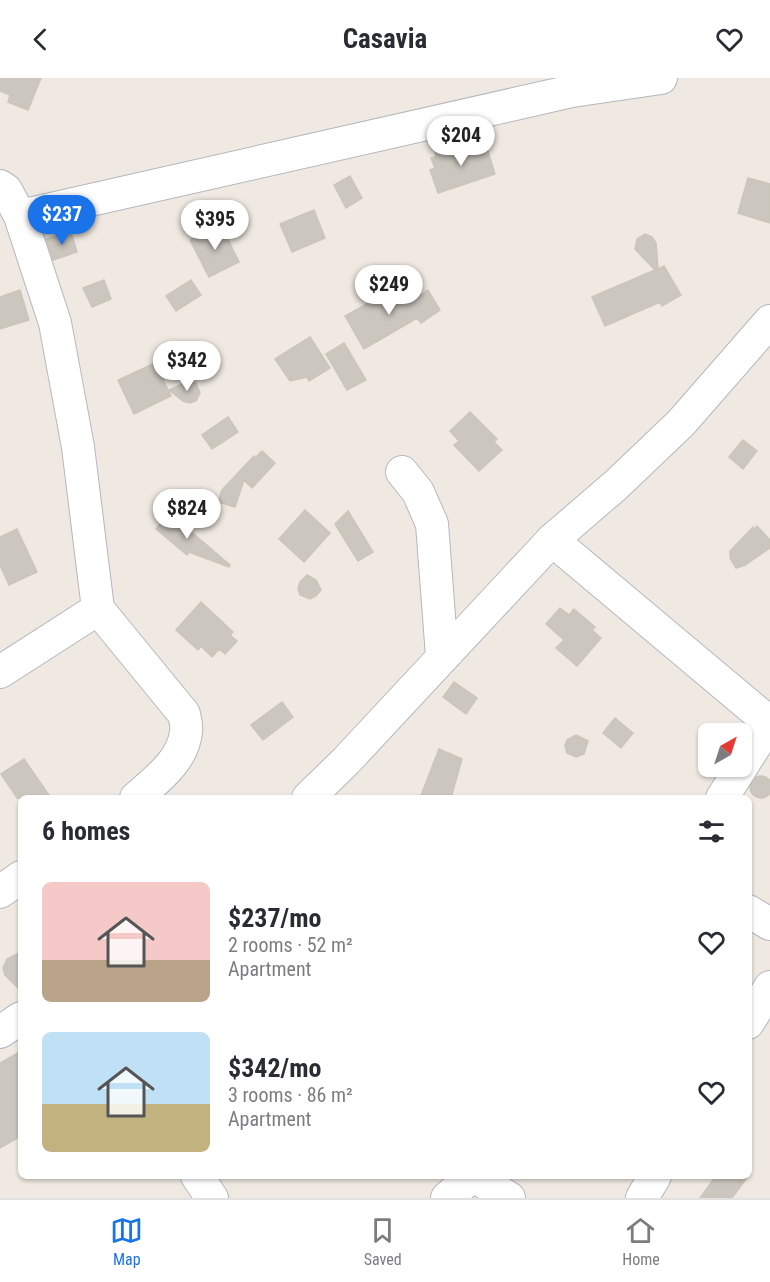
<!DOCTYPE html>
<html lang="en">
<head>
<meta charset="utf-8">
<style>
  :root { --surface:#fff; --page:#f2f2f3; --text:#2b2b33; --muted:#7c7c81; --line:#e1e1e2; --accent:#1a73e8 }
  body { margin:0; font-family:"Roboto Condensed",sans-serif; background:var(--page); color:var(--text); height:100vh; display:flex; flex-direction:column; font-size:22px; white-space:nowrap }
  * { box-sizing:border-box; margin:0 }
  p { font-size:20px; color:var(--muted) }
  .icon { flex:none; width:33px; height:33px; fill:none; stroke:currentColor; stroke-width:2; stroke-linecap:round; stroke-linejoin:round }
  .map { position:relative; flex:1; overflow:hidden }
  .panel { position:absolute; left:18px; top:717px; width:734px; height:384px; display:flex; flex-direction:column; background:var(--surface); border-radius:9px; box-shadow:0 2px 4px #0004 }
  .panel>* { flex:none }
  .needle { width:39px; rotate:39deg }
  .fabs { position:absolute; left:698px; top:645px; display:grid; gap:12px }
  .fabs a { display:grid; place-items:center; width:54px; height:54px; border-radius:9px; background:var(--surface); box-shadow:0 2px 4px #0004; font-size:30px }
  .price { position:absolute; translate:-50% -51px; padding:0 14px; border-radius:21px; background:#fff; color:#222; font-size:20px; line-height:39px; filter:drop-shadow(0 2px 3px #0008) }
  .price::after { content:''; position:absolute; left:50%; top:36px; width:18px; height:14px; margin-left:-9px; background:inherit; clip-path:polygon(0 0,100% 0,50% 100%) }
  .price.on { background:var(--accent); color:#fff }
  ul { padding:0; list-style:none }
  li { display:flex; align-items:center; gap:18px; height:150px; padding:0 24px }
  li span { display:grid; place-items:center; flex:none; width:168px; height:120px; border-radius:9px; color:#555 }
  li>.icon { margin-inline-start:auto }
  span .icon { width:72px; height:72px; fill:#fffc; stroke-width:1 }
  li b { font-size:26px }
  h2 { display:flex; justify-content:space-between; align-items:center; height:72px; padding:0 24px; font-size:26px }
  header { display:flex; justify-content:space-between; align-items:center; height:78px; padding:0 24px; background:var(--surface); font-size:27px; font-weight:700 }
  .menu { display:flex; justify-content:space-around; align-items:center; height:84px; border-top:2px solid var(--line); background:var(--surface); font-size:16px; color:var(--muted) }
  .menu a { display:grid; justify-items:center; gap:3px }
  .menu .on { color:var(--accent) }
  .map>svg:first-child { display:block }
  .building { fill:#cbc7bf; stroke:#cbc5ba; stroke-width:1.5 }
  .lines { fill:none; stroke-linecap:round; stroke-linejoin:round }
  .minor-casing { stroke:#b4b7c1; stroke-width:34 }
  .minor { stroke:#fff; stroke-width:32 }
</style>
</head>
<body>
<header><svg class="icon" aria-label="back" viewBox="0 0 24 24"><path d="M15 5l-7 7 7 7"/></svg>Casavia<svg class="icon" aria-label="heart" viewBox="0 0 24 24"><path d="M12 20l-8-8c-3-5 5-10 8-4 3-6 11-1 8 4z"/></svg></header>
<div class="map">
<svg width="770" height="1120" viewBox="0 0 770 1120">
  <rect width="100%" height="100%" fill="#efe9e1"/>
  <path class="building" d="M0,0h41l-13,32 -20,-8 2,-7 -10,-4z
    M485,64l10,32 -57,19 -8,-23 5,-2 -4,-10 5,-1 -1,-4 23,-8 2,5z
    M350,98l12,22 -16,10 -12,-23z
    M748,100l22,6v39l-32,-10z
    M314,132l11,28 -33,14 -12,-28z
    M221,147l18,37 -30,15 -19,-37z
    M71,154l6,20 -24,8 -7,-21z
    M645,156l7,3 4,6 2,26 6,-3 17,29 -19,11 -2,-4 -55,24 -13,-29 63,-27 -20,-21 2,-10z
    M104,202l7,19 -19,8 -9,-19z
    M191,202l10,15 -25,16 -10,-15z
    M397,209l10,17 21,-14 12,20 -19,13 -4,-5 -53,31 -19,-33z
    M20,212l9,30 -29,9v-32z
    M310,259l20,31 -21,13 -2,-4 -17,4 -15,-22z
    M344,265l22,37 -19,10 -21,-36z
    M155,285l16,33 -37,18 -16,-34z
    M189,303l7,2 4,10 -4,8 -6,2 -7,-2 -14,-11z
    M470,334l27,27 -3,3 8,8 -23,21 -25,-26 5,-4 -9,-10z
    M228,339l10,15 -26,17 -10,-14z
    M743,362l14,11 -14,18 -14,-12z
    M262,373l13,12 -23,25 -8,-8 -9,27 -17,-5 4,-12 32,-34 1,2z
    M305,432l25,23 -26,29 -25,-23z
    M348,433l25,41 -15,9 -23,-37z
    M169,435l61,52 -1,2 -40,-15 -2,3 -31,-26z
    M757,448l13,14v8l-25,17 -9,3 -6,-10v-7l23,-24 2,2z
    M17,451l20,43 -28,13 -9,-20v-28z
    M307,497l9,5 5,10 -5,6 -6,3 -10,-4 -2,-6 2,-7z
    M201,524l32,30 -3,3 7,6 -12,13 -6,-5 -7,8 -11,-11 -3,4 -22,-20z
    M560,530l9,7 5,-6 21,18 -3,3 9,8 -24,28 -21,-18 8,-8 -18,-16z
    M454,604l23,16 -11,16 -23,-17z
    M282,624l11,15 -30,23 -12,-15z
    M615,640l18,15 -12,15 -18,-15z
    M576,657l12,6 -4,13 -8,3 -9,-4 -2,-7 2,-6z
    M439,671l23,10 -11,39h-31z
    M24,681l27,39h-34l-16,-24z
    M750 709a11 11 0 1 1 22 0a11 11 0 1 1-22 0Z
    M21,874v39l-16,-16 -2,-7 4,-9z
    M21,973v85l-21,12v-85z
    M716,1098h32l-16,22h-32z"/>
  <g class="lines">
    <defs>
      <path id="minor" d="M0,108l6,4 14,26 552,-125 89,-13
        M20,138l35,107 23,124 20,162 86,105c1,5 3,12 2,18 -3,29 -30,48 -50,66
        M402,394l16,20 14,32 10,132
        M552,462l218,183
        M0,594l98,-63
        M308,720l38,-37 206,-221 64,-55 65,-62 89,-102
        M722,720l48,-76
        M0,814l21,-15
        M748,833l22,13
        M748,945l22,-36
        M0,954l21,-14
        M197,1098l15,22
        M474,1098l35,22
        M447,1120l25,-22
        M642,1120l13,-22"/>
    </defs>
    <use href="#minor" class="minor-casing"/>
    <use href="#minor" class="minor"/>
  </g>
</svg>
<div class="fabs">
<a><svg class="needle" viewBox="-14 -14 28 28"><path d="M0-13l5 13h-10z" fill="#e53935"/><path d="M0 13l5-13h-10z" fill="#7c7c81"/></svg></a>
</div>
<b class="price" style="left:461px;top:89px">$204</b>
<b class="price on" style="left:62px;top:168px">$237</b>
<b class="price" style="left:215px;top:173px">$395</b>
<b class="price" style="left:389px;top:238px">$249</b>
<b class="price" style="left:187px;top:314px">$342</b>
<b class="price" style="left:187px;top:462px">$824</b>
<section class="panel">
<h2>6 homes<svg class="icon" aria-label="filters" viewBox="0 0 24 24"><path d="M4 7h16M4 17h16"/><circle cx="9" cy="7" r="2"/><circle cx="15" cy="17" r="2"/></svg></h2>
<ul>
<li><span style="background:linear-gradient(#f6c9c9 65%,#b9a48a 0)"><svg class="icon" aria-label="home" viewBox="0 0 24 24"><path d="M3 11l9-7 9 7M6 9v11h12V9"/></svg></span><div><b>$237/mo</b><p>2 rooms · 52 m²</p><p>Apartment</p></div><svg class="icon" aria-label="heart" viewBox="0 0 24 24"><path d="M12 20l-8-8c-3-5 5-10 8-4 3-6 11-1 8 4z"/></svg></li>
<li><span style="background:linear-gradient(#bfe0f5 60%,#c2b280 0)"><svg class="icon" aria-label="home" viewBox="0 0 24 24"><path d="M3 11l9-7 9 7M6 9v11h12V9"/></svg></span><div><b>$342/mo</b><p>3 rooms · 86 m²</p><p>Apartment</p></div><svg class="icon" aria-label="heart" viewBox="0 0 24 24"><path d="M12 20l-8-8c-3-5 5-10 8-4 3-6 11-1 8 4z"/></svg></li>
</ul>
</section>
</div>
<nav class="menu">
<a class="on"><svg class="icon" aria-label="map" viewBox="0 0 24 24"><path d="M3 6l6-2 6 2 6-2v14l-6 2-6-2-6 2zM9 4v14M15 6v14"/></svg>Map</a>
<a><svg class="icon" aria-label="saved" viewBox="0 0 24 24"><path d="M7 4h10v16l-5-4-5 4z"/></svg>Saved</a>
<a><svg class="icon" aria-label="home" viewBox="0 0 24 24"><path d="M3 11l9-7 9 7M6 9v11h12V9"/></svg>Home</a>
</nav>
</body>
</html>
